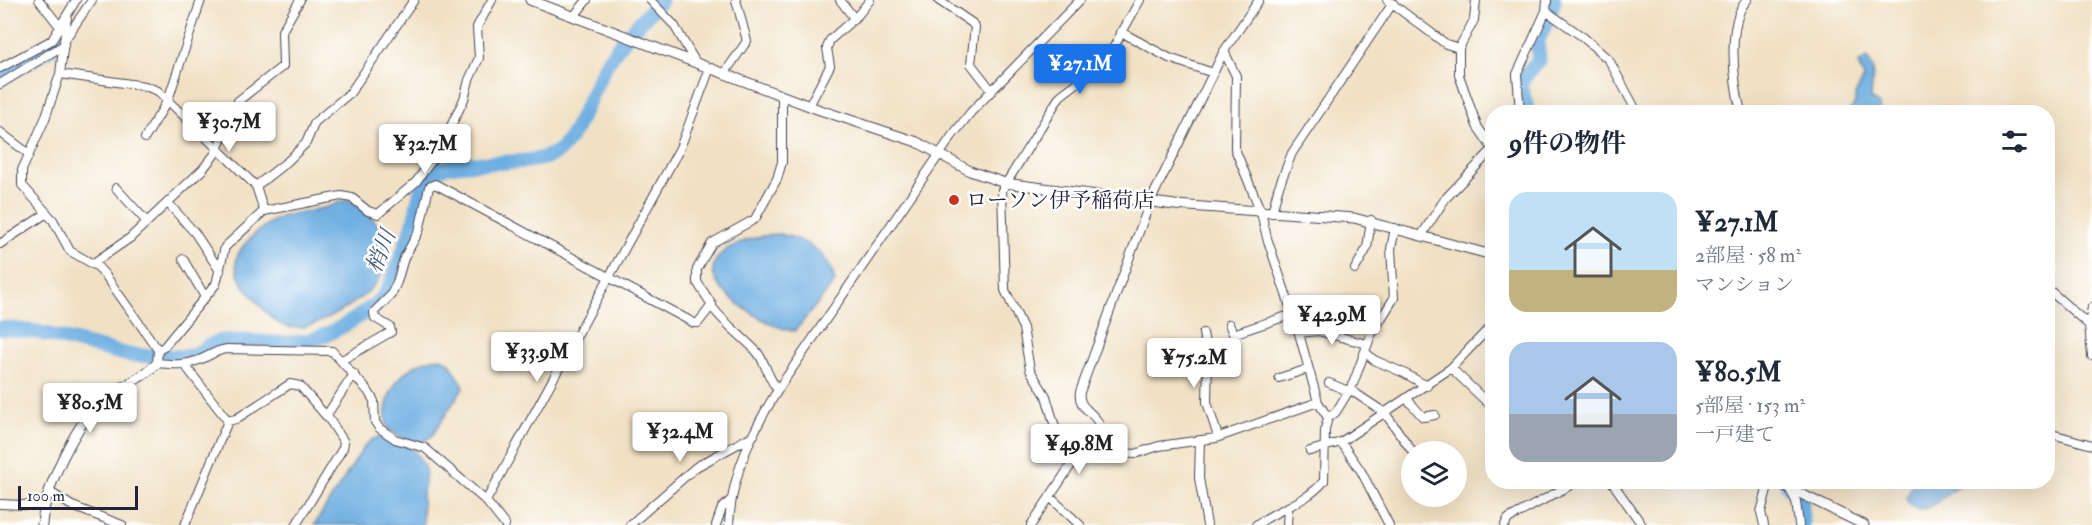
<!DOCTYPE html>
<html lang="ja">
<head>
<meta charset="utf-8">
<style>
  :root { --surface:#fff; --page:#f6f6f7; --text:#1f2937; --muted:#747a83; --accent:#1a73e8 }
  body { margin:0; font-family:"IM FELL Double Pica","Noto Serif JP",serif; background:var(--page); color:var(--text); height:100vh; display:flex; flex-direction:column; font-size:22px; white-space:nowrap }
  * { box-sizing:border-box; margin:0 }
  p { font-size:20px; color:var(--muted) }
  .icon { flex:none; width:33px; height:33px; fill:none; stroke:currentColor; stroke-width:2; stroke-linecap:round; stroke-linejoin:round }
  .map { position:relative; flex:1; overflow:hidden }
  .side { position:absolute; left:1485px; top:105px; width:570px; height:384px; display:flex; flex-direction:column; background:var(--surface); border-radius:24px; box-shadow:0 6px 24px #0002 }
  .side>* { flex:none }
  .buttons { position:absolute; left:1401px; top:441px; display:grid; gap:12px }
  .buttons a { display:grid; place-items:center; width:66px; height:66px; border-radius:50%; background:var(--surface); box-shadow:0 6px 24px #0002; font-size:30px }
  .scale { position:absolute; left:18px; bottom:15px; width:120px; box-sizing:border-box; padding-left:6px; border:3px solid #22223b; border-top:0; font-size:16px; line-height:21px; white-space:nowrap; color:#22223b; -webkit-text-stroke:4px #fff; paint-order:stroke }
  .price { position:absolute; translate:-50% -51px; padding:0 14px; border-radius:6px; background:#fff; color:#222; font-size:20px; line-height:39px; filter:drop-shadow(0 2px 3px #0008) }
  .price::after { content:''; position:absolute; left:50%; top:36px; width:18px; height:14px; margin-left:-9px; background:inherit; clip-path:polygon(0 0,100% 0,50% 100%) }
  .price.on { background:var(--accent); color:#fff }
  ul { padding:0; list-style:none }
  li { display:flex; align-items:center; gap:18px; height:150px; padding:0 24px }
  li span { display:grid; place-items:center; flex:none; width:168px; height:120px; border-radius:18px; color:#555 }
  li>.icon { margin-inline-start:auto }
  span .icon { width:72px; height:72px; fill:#fffc; stroke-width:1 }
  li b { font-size:26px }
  h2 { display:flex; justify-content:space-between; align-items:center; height:72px; padding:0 24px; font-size:26px }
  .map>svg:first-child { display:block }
  .water { fill:#6daee1; stroke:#48688e; stroke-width:1.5 }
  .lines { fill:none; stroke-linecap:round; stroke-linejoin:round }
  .river { stroke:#6daee1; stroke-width:15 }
  .minor-casing { stroke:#413f50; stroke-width:10 }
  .tertiary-casing { stroke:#413f50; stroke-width:11 }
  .minor { stroke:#fff; stroke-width:8 }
  .tertiary { stroke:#fff; stroke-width:9 }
  .poi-dot { fill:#c8321e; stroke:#fff; stroke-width:2 }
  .labels { text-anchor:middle; stroke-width:5; stroke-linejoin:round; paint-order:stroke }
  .poi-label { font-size:21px; fill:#22223b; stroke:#fff; text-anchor:start }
  .water-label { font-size:22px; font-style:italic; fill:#405a7d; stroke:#fff }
</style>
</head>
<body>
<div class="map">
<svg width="2092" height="525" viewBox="0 0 2092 525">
  <rect width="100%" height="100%" fill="#fff"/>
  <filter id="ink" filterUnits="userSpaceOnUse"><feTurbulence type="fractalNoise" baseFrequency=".0167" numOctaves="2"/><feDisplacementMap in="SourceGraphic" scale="12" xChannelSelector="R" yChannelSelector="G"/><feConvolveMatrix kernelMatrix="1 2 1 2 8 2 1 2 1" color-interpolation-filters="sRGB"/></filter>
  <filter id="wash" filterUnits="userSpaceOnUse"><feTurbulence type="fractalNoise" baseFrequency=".008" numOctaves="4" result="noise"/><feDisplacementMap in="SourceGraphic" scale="24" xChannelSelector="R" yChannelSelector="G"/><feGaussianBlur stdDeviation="1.35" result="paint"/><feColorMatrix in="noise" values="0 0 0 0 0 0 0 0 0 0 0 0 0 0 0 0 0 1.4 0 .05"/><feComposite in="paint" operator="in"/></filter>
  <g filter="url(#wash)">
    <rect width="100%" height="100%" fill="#f1e1c4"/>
    <path class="water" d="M1867,58l6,11 -2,30 8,6v7h-31l7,-8v-9l9,-17 -6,-14z
      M349,200c61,39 44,83 -12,113 -15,8 -30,17 -48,14 -12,-2 -22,-13 -29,-22 -10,-12 -24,-25 -24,-42 0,-18 35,-45 52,-48 11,-2 23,-4 35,-7 10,-2 16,-7 26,-8z
      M780,234c27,6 50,19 55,48l-40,49c-20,0 -80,-36 -82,-58 -2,-28 47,-38 67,-39z
      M442,358l7,4 15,24 -32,50 -11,7 -18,-5 -15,-8c-10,-35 17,-71 54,-72z
      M384,436l29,13 10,15 3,9 -4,23 1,29h-109l52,-81 7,-5z
      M1914,482h48c-13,11 -44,43 -56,17z"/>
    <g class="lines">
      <path class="river" d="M0,79l60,-37
        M1528,112l-8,-29 19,-24 -2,-18 12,-23 5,-18
        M0,328l37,4 92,23 54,2c15,0 26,-16 42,-16 60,-1 73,14 130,-22 12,-9 26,-16 33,-30 9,-17 14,-37 22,-55 8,-16 6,-46 20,-59 21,-21 100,-4 127,-23 20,-13 36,-68 51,-90 15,-24 34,-42 53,-62
        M1787,484l15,20v21"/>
    </g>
  </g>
  <g filter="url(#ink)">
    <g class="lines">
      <defs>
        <path id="minor" d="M39,0l22,28
          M650,0l24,25 22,38
          M840,0l14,18
          M938,0l34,23 3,4 -4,37 21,27
          M1387,0l59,44 13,4
          M1476,0l-2,20 -15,28v27l18,51 15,22
          M1546,11l37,26 26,23 28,52
          M574,16l13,-16
          M67,17l-7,57 -15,45 -23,51v15l31,35 17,31 28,16 8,9 52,74 -1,13c13,1 26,3 39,-2 11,-3 19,-11 31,-12l105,2 36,40 6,10 1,21 4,6 16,11 30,9 61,53 19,24
          M1121,32l48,26 44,15
          M66,38l26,-38
          M1224,51l12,25 -1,73 26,63 6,26 31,92 20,72 10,16
          M0,68l52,-28 24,-40
          M60,74l85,12 13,5 98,95
          M724,74l23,-33 -11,-41
          M0,84l64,-39
          M809,106l21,-40 -3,-18 3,-8 28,-25 12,-15
          M1520,112l-3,-38 29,-63 1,-11
          M1741,112c-7,-28 -15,-89 6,-112
          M0,132l29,22
          M145,138l23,-38 33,-100
          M116,188l31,34
          M168,203l27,30 25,38
          M264,211l77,-15 11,2 16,13 10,3 38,-32 24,-33 24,-50 5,-19 10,-22 -2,-31 15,-27
          M1272,213l6,-24 14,-36 101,-150
          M1421,236l24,-37 47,-49
          M0,244l47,-31
          M183,259l22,38
          M92,264l38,-26 72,-68 13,-16 23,-53 45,-35 -1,-35 18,-31
          M1355,269l12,-21 4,-28
          M2048,289l41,36
          M712,307c14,18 30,29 45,45 9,11 10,25 21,38
          M2092,307l-3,18 3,31
          M1229,324l4,10 60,-20
          M1203,333l5,27 -1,42 11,35
          M1299,333l19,-2 49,13
          M158,350l6,-3 52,-63 9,-37 39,-36 -8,-25 32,-25 18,-18 9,-21 35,-29 64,-93
          M1365,352l9,8 30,13 23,13
          M342,360l49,-28 -1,-5 -15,-9 -1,-6 17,-17 6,-13 7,-24 15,-27 10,-44 6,-3 259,139h4l14,-18 -15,-23v-13l15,-26 43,-24 22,-40 5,-17v-66
          M184,364l44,57 -43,104
          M1451,368l41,-43
          M1279,378l29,-9
          M1329,383l19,8
          M1349,389l36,24 27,38
          M1407,399l16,18 12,-2
          M228,421l8,-2 54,-35 10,2 26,30 28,-42
          M2048,433l44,12
          M1200,440l-1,38 8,47
          M1096,442c15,-29 -20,-27 -16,-50l70,-190 74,-151 35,-51
          M1341,442l20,29 28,54
          M1070,448l26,-6 19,10 20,2 24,-8 57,-8 102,-36
          M1310,451l31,-9 110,-74 41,39
          M1559,482l5,7
          M1612,482l30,43
          M1789,488l7,13 3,24
          M50,492l22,14 50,19
          M1050,497l30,28
          M486,501l194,-353 30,-80
          M0,504l45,2
          M296,525l47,-77 1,-6 -17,-26
          M630,525l66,-58 58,-32
          M716,525l6,-17 9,-8
          M729,525c2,-52 26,-100 54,-143l169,-246 19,-24 109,-112
          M1031,525l40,-60 2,-8 -18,-30 -9,-31 -16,-26 -7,-42 -18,-38 -3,-100 58,-94 46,-35 34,-61
          M1256,525c23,-17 50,-22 68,-44l1,-52 3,-11 8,-6 17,-28 18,-49 23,-37 -3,-49 4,-21
          M1287,525l1,-16
          M1505,525l3,-6 68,-37
          M1764,525l-3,-13 8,-30"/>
        <path id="tertiary" d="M530,0l290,110 97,32 53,29 35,12 170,22 179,13 138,37
          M1777,482l87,43
          M42,525c2,-36 34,-103 62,-126 16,-13 39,-20 53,-36"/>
      </defs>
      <use href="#minor" class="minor-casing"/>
      <use href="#tertiary" class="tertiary-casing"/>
      <use href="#minor" class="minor"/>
      <use href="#tertiary" class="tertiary"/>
    </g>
  </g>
  <circle class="poi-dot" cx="954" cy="200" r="6"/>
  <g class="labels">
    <g class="poi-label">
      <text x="966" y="207">ローソン伊予稲荷店</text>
    </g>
    <g class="water-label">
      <text transform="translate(380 251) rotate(-68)" y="8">梢川</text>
    </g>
  </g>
</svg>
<div class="buttons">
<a><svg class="icon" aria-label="layers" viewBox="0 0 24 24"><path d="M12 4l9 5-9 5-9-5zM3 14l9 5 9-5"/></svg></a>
</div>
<div class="scale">100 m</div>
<b class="price on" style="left:1080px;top:95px">¥27.1M</b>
<b class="price" style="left:229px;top:153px">¥30.7M</b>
<b class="price" style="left:425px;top:175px">¥32.7M</b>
<b class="price" style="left:1332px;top:346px">¥42.9M</b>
<b class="price" style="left:537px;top:383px">¥33.9M</b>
<b class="price" style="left:1194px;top:389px">¥75.2M</b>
<b class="price" style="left:90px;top:434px">¥80.5M</b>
<b class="price" style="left:680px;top:463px">¥32.4M</b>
<b class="price" style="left:1079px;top:475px">¥49.8M</b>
<section class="side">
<h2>9件の物件<svg class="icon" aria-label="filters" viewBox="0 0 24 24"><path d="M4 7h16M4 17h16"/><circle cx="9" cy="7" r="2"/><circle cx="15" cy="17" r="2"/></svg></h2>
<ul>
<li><span style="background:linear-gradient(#bfe0f5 65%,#c2b280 0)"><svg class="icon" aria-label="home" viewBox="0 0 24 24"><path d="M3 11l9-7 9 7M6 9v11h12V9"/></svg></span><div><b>¥27.1M</b><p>2部屋 · 58 m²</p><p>マンション</p></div></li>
<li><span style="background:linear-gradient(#a9c7e8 60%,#9aa5b1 0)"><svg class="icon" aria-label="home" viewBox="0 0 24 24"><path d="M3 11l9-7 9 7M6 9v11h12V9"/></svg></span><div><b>¥80.5M</b><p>5部屋 · 153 m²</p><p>一戸建て</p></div></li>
</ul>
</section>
</div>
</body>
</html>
